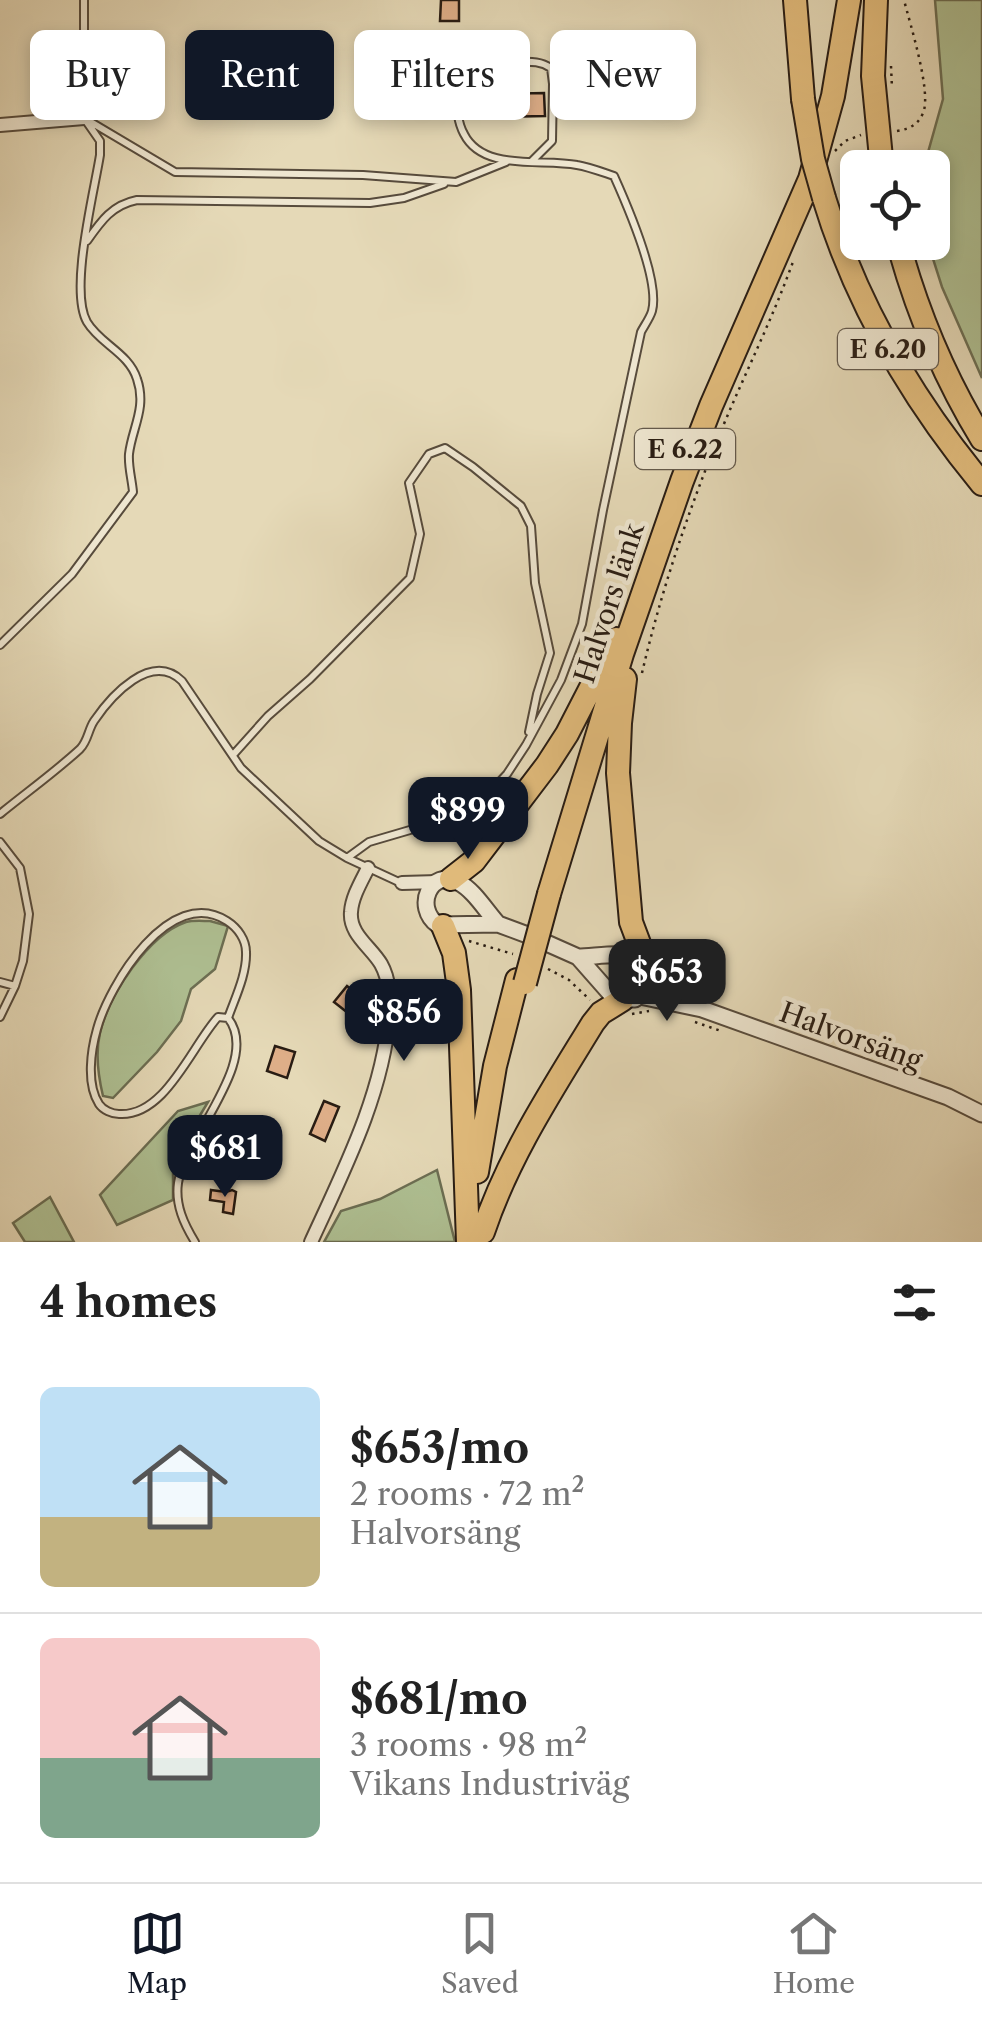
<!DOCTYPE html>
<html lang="en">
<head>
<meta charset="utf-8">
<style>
  :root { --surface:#fff; --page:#f6f6f6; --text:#222; --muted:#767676; --line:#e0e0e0; --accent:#111827 }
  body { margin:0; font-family:"Libre Caslon Text",serif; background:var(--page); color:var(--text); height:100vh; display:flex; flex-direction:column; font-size:38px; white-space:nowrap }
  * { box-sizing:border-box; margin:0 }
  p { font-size:32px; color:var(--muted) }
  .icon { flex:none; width:55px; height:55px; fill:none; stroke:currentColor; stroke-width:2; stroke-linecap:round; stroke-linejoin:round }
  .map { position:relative; height:1242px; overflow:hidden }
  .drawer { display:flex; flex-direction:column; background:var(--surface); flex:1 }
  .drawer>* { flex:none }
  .hud { position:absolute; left:30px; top:30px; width:922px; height:90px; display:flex; gap:20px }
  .fabs { position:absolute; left:840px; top:150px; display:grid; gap:20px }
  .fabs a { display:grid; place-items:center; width:110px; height:110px; border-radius:15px; background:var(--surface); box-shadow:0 5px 15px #0003; font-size:50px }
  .price { position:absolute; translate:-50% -85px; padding:0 22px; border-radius:20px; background:var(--accent); color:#fff; font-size:32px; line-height:65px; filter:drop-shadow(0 2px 5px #0008) }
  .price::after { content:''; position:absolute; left:50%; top:60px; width:30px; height:22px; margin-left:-15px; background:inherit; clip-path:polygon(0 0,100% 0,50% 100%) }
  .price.current { background:#222; color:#fff }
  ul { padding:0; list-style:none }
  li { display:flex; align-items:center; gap:30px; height:250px; padding:0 40px }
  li+li { border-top:2px solid var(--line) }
  li span { display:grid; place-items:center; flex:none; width:280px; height:200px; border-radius:15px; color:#555 }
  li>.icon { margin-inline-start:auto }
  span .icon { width:120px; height:120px; fill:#fffc; stroke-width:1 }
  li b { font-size:42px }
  h2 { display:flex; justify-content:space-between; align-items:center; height:120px; padding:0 40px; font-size:42px }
  .tag { padding:0 35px; border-radius:15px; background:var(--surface); box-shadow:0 5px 15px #0003; font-size:35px; line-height:90px }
  .tag.current { background:var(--accent); color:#fff }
  .tab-bar { display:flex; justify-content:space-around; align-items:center; height:140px; border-top:2px solid var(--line); background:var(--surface); font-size:28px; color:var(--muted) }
  .tab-bar a { display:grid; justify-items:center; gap:5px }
  .tab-bar .current { color:var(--accent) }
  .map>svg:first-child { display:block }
  .green { fill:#afc093; stroke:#6c6e53; stroke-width:2.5 }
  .building { fill:#deae88; stroke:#281c13; stroke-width:2.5 }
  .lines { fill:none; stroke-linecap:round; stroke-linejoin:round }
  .service-casing { stroke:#574b3c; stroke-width:10 }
  .minor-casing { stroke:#574b3c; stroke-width:16 }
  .tertiary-casing { stroke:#574b3c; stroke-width:19 }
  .trunk-casing { stroke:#281c13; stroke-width:26 }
  .path { stroke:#281c13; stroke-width:2.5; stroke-dasharray:2.5 5; stroke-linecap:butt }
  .service { stroke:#eee6d0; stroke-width:6 }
  .minor { stroke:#eee6d0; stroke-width:12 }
  .tertiary { stroke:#eee6d0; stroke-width:15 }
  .trunk { stroke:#e2bc7c; stroke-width:22 }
  .trunk-bridge-casing { stroke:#281c13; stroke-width:26; stroke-linecap:butt }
  .trunk-bridge { stroke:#e2bc7c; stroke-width:22 }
  .labels { text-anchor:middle; stroke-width:9; stroke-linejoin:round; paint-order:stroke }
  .shield { fill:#eee6d0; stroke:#63594c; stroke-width:2.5 }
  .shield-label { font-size:25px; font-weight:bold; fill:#281c13 }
  .street-label { font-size:28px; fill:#281c13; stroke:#eee6d0 }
</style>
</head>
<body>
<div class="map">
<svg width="982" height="1242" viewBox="0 0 982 1242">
  <rect width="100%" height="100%" fill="#e5d9b7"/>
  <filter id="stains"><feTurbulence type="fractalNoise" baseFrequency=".002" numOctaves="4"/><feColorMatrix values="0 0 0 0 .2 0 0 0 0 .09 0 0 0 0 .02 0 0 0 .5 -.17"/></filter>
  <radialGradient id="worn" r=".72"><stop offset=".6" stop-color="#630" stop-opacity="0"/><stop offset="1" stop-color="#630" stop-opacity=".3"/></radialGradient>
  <path class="green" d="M935,0h47v378l-40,-91 -14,-44 4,-1v-74l-6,-1 1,-11 16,-57z
    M210,921l18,5 -13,43 -24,20 -10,32 -24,31 -44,46 -10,-2c-5,-21 -8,-42 -3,-63 9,-38 48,-98 86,-111 7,-2 17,-1 24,-1z
    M208,1102l-35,58v40l-56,25 -17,-30 78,-84z
    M437,1170l18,72h-131l17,-31 39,-12z
    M50,1197l24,45h-49l-12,-19z"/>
  <path class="building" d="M441,0h18v21h-19z
    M544,93l1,23 -55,1v-23z
    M347,986l14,11 -13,16 -14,-11z
    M275,1046l20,6 -8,26 -20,-7z
    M324,1101l15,6 -14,34 -15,-7z
    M211,1190l15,2 6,-2 4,2 -3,22 -10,-2 1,-10 -14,-2z"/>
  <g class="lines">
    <defs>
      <path id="service" d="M84,0v118l91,54 188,3 93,7 50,-20
        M87,241c14,-20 25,-36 50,-41l233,3 34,-5 40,-14
        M0,645l72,-71 61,-82c-1,-12 -5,-26 -4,-38 3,-26 18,-46 8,-75 -8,-26 -37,-35 -50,-57 -18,-32 7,-129 13,-167v-14l-16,-23
        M233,755l35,-39 42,-37 100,-101 10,-44 -11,-51 20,-29 16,-6 28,19 48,39 10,20 4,57 15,70 -13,41 -8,38
        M0,814c27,-22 55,-42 80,-65 8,-8 8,-19 14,-28 17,-25 57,-70 88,-40l59,87 78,73 28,17 54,25
        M0,842l20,26 9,46 -6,47 -8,25 -15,31
        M347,858l22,-16 99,-29 12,-10 27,-29 19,-29 35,-65 21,-56 21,-114 38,-178c3,-6 9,-14 11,-21 8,-30 -25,-106 -38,-135 -12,-4 -25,-9 -37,-11 -35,-7 -94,7 -113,-31 -12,-22 -10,-64 20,-72 9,-2 21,0 30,0 14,0 25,-2 37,6l2,16 -1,57 -21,21
        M0,982l15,4
        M195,1242c-11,-18 -20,-37 -17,-59 6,-44 84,-122 50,-165 7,-20 19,-44 18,-66 0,-12 -8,-24 -19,-31 -57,-37 -118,64 -130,108 -6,21 -11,55 2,75 4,6 13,10 20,10 46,3 72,-67 99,-97l10,1"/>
      <path id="minor" d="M0,125l84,-7
        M402,883l36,-1
        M311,1242c32,-70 72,-148 78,-226 1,-17 1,-36 -8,-52 -10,-17 -32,-30 -30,-52 1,-15 10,-30 17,-44"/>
      <path id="tertiary" d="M498,924c-12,-13 -24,-34 -40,-42 -27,-14 -45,25 -20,43l60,-1 35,13 45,20 37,42h20l13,-11c15,-46 -44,-31 -70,-31
        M640,996l62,13 246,88 34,17"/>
      <path id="trunk" d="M795,0l8,99
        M876,0l-3,76 9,92
        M824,198c32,106 88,201 158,286
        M898,242c19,70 46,135 84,197
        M625,679l-5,44 -2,50 13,149 15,40
        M451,879l23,-18 73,-96 20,-31 49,-95
        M549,894l73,-240 60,-173 29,-75 99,-227 23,-83 16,-96
        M443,926l11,27 5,37 9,252
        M477,1172l18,-106 22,-86
        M483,1232c25,-75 69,-142 110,-209l8,-10 21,-13"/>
    </defs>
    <use href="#service" class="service-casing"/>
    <use href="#minor" class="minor-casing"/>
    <use href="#tertiary" class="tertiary-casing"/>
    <use href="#trunk" class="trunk-casing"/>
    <path class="path" d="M891,66l1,22
      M897,131c12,-2 21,-6 26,-18 9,-20 -13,-89 -19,-113
      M835,151l10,-10 16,-6
      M642,673c19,-82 47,-164 79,-242 24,-58 52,-113 73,-172
      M469,941l44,13
      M664,960l12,18v10
      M548,969l21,11 21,20
      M632,1014l17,-3
      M695,1022l26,9"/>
    <use href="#service" class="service"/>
    <use href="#minor" class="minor"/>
    <use href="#tertiary" class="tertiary"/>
    <use href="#trunk" class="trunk"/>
    <defs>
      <path id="trunk-bridge" d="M803,99l10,60 11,39
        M525,983l24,-89"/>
    </defs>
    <use href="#trunk-bridge" class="trunk-bridge-casing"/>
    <use href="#trunk-bridge" class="trunk-bridge"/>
  </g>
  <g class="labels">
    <g class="shield">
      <rect x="838" y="329" width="100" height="40" rx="8"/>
      <rect x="635" y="429" width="100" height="40" rx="8"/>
    </g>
    <g class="shield-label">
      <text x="888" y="358">E 6.20</text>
      <text x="685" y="458">E 6.22</text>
    </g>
    <g class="street-label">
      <text transform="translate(609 603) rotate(-72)" y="10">Halvors länk</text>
      <text transform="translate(851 1036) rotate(20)" y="10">Halvorsäng</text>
    </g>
  </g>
  <rect width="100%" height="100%" filter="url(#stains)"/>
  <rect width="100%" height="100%" fill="url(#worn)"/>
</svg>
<div class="fabs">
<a><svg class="icon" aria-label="locate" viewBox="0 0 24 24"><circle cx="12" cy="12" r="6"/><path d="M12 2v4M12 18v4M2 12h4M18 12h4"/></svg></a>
</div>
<b class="price" style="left:468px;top:862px">$899</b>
<b class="price current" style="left:667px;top:1024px">$653</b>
<b class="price" style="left:404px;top:1064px">$856</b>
<b class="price" style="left:225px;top:1200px">$681</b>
<div class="hud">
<a class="tag">Buy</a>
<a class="tag current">Rent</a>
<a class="tag">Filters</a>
<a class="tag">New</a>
</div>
</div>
<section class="drawer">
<h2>4 homes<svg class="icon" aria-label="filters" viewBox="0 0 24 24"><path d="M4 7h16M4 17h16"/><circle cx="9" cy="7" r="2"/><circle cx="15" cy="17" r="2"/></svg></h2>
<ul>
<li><span style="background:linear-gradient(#bfe0f5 65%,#c2b280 0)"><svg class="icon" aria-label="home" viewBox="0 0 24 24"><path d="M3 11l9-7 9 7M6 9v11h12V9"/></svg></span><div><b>$653/mo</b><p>2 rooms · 72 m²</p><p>Halvorsäng</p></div></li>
<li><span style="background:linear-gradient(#f6c9c9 60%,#7fa58c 0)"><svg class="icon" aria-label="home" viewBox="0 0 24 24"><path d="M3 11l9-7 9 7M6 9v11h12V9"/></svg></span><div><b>$681/mo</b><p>3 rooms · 98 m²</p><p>Vikans Industriväg</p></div></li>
</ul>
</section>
<nav class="tab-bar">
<a class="current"><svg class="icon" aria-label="map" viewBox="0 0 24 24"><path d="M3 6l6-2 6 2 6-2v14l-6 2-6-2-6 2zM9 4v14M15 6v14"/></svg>Map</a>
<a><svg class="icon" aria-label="saved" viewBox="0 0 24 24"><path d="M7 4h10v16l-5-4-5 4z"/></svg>Saved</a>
<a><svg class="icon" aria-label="home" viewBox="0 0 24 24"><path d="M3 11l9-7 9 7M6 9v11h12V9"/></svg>Home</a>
</nav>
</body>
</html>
